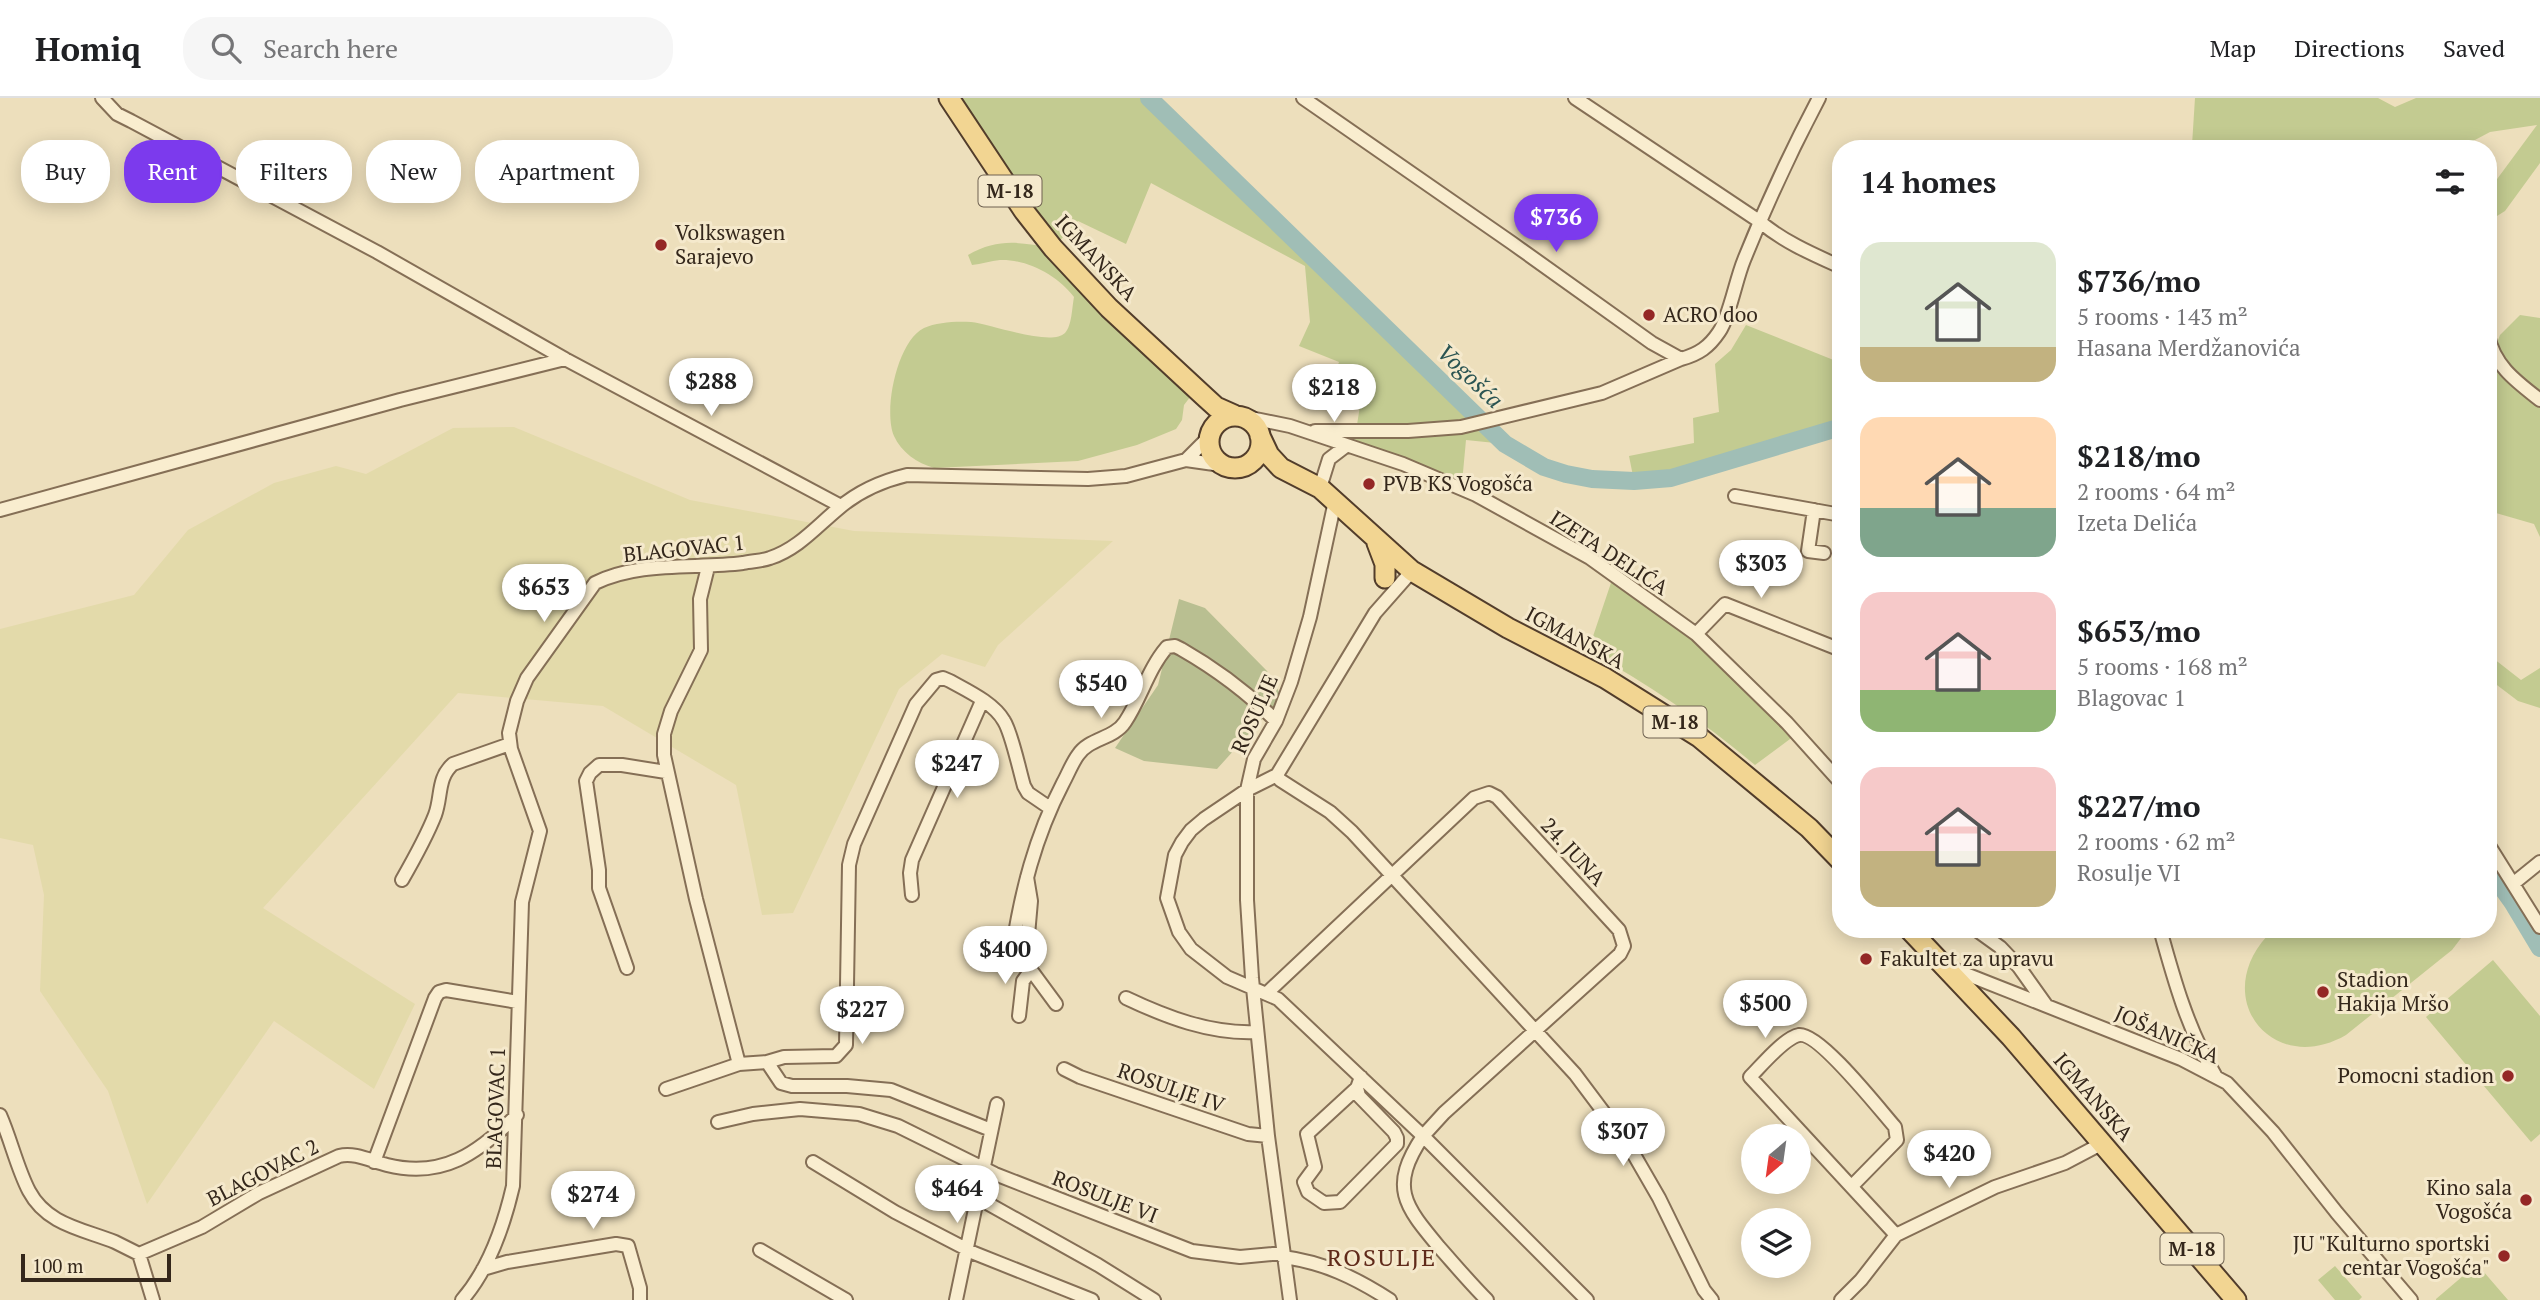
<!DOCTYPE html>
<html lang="en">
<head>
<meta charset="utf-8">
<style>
  :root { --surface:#fff; --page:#f6f6f6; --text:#202124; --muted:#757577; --line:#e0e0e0; --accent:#7c3aed }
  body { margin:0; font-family:"PT Serif",serif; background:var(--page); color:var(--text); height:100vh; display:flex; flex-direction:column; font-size:26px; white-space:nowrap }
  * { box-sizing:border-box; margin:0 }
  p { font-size:23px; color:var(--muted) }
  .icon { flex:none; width:38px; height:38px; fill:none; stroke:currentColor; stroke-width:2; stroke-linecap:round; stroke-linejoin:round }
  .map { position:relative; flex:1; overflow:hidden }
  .drawer { position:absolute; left:1832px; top:42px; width:665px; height:798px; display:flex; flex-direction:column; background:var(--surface); border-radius:28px; box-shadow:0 4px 18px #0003 }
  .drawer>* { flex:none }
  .guide { position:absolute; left:21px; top:42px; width:665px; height:63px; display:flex; gap:14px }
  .needle { width:46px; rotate:209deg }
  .fabs { position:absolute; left:1741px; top:1026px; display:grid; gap:14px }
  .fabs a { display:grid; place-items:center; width:70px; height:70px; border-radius:50%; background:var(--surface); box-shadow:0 4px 18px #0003; font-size:35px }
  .scale { position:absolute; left:21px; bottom:18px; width:150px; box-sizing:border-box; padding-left:7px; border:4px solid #34271b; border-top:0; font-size:19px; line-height:24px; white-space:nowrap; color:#34271b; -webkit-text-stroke:5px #f5e9cc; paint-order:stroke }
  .price { position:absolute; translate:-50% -60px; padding:0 16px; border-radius:24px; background:#fff; color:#222; font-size:23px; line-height:46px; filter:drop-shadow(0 2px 4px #0008) }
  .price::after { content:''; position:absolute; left:50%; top:42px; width:21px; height:16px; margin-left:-10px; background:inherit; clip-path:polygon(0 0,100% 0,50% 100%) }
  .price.on { background:var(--accent); color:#fff }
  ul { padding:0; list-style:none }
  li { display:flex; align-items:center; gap:21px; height:175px; padding:0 28px }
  li span { display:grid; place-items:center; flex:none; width:196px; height:140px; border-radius:21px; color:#555 }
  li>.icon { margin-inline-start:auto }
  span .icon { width:84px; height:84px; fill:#fffc; stroke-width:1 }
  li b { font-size:30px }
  h2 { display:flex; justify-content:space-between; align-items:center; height:84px; padding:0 28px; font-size:30px }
  .tag { padding:0 24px; border-radius:28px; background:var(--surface); box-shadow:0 4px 18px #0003; font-size:24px; line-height:63px }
  .tag.on { background:var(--accent); color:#fff }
  header { display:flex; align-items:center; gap:42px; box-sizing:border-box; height:98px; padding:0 35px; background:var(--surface); border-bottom:2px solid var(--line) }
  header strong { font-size:33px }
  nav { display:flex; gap:38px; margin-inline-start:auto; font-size:24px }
  .search { width:490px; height:63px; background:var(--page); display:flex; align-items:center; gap:18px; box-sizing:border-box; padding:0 24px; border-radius:28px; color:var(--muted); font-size:26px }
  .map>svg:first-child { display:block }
  .farmland { fill:#e3daaa }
  .green { fill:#c3cb91 }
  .cemetery { fill:#b9bf91 }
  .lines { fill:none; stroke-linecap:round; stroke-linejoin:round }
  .river { stroke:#a0beb6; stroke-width:18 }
  .minor-casing { stroke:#856f56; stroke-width:16 }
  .primary-casing { stroke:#523d2b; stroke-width:23 }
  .minor { stroke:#f9edcf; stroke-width:12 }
  .primary { stroke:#f2d592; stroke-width:19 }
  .poi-dot { fill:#942726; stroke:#f5e9cc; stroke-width:2.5 }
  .labels { text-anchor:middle; stroke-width:6; stroke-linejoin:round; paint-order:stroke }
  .shield { fill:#f5e9cc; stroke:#6e6150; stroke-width:2 }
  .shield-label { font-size:19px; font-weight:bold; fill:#34271b }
  .poi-label { font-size:21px; fill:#34271b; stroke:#f5e9cc; text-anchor:start }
  .street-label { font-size:21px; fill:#34271b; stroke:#f5e9cc }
  .water-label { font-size:23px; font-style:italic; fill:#2a5452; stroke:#f5e9cc }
  .quarter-label { font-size:24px; letter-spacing:2px; fill:#602a1a; stroke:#f5e9cc }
</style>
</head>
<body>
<header>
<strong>Homiq</strong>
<div class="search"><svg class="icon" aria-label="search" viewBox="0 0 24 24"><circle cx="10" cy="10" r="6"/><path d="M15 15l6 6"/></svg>Search here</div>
<nav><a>Map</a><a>Directions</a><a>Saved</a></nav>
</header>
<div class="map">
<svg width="2540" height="1202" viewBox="0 0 2540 1202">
  <rect width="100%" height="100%" fill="#eddfbc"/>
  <path class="farmland" d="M514,329l176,73 164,31 259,10 -115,104 -13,22 -43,-13 -43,35 -106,224 -31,2 -26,-130 -133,-79 -145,-13 -195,215 152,96 -41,85 -100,-68 -127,183 -39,-113 -68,-100 4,-96 -11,-50 -33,-7v-209l134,-34 54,-65 86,-47 62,-17 30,8 87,-46z"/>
  <path class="green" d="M949,0h200l356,346 -39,-4 -4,43 -152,-51 46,-1 4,-25 -27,-27 6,-17 -40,-16 11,-24 -5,-56 -154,-83 -25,61 -48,-23 -25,27 144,140 -13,17 -2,15 -6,9 -39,16 -59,16 -144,7c-17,-5 -33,-16 -40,-32 -11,-25 3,-95 30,-108 13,-6 33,-7 47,-6 20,2 80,25 94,11 7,-7 7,-26 9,-36 -16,-21 -46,-38 -74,-37 -9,1 -19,4 -28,5l-4,-10c30,-17 51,-13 84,-7z
    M2195,0h183l17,9 21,-9h124v65l-35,48 -16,10v-31l48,-65 -47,7 -32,17h-263l-3,-4z
    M2520,217l20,3v219l-6,-13 -45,-13v-148l11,-28z
    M1746,227l95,38v64l-170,51 -37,3 -5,-25 65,-13 -1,-25 26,-6 -4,-48 16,-14z
    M1614,476l82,60 98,102 -39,29c-51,-43 -108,-82 -167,-114z
    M2489,557l32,25 19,-12v40l-22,-7 -29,-22z
    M2262,831h206l-16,21 -106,85c-73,42 -136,-36 -79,-99z
    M2493,862l47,56v118l-9,8 -105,-125z
    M2477,1166l31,36h-72v-1z
    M2335,1168l27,31 -3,3h-24l-17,-20z"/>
  <path class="cemetery" d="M1179,501l26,9 62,63 15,26 -65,72 -73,-8 -29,-13 43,-63z"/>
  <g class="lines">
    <path class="river" d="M1149,0l356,346 39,23 22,7 26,5 42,2 37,-3 170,-51
      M2488,770l25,35 27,45"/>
    <defs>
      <path id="minor" d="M102,0l15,16 14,7 246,131 188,107 276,147
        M1303,0l209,145 140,100 29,16c18,-5 28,-12 38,-27 10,-14 17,-53 25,-72 22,-55 47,-109 75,-162
        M1575,0l184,123c25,21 53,33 82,46
        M2488,237c6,31 29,47 52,65
        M1241,318l49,10 113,38 73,31 114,63 106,76 91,89 54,60
        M1315,333h93l53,-4 141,-34 79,-34
        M1186,362l35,5
        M1320,390l9,-29 17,-13
        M1735,398l106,19
        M0,412l400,-110 165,-41
        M1814,412l-6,41 16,2
        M708,469l-8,32 1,51 -30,61 -7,23v21l32,144 43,165
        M1412,473l-37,42 -98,162 -30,15 -43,29 -13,11 -9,12 -7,13 -8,43 12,34 12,17 36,28 51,22 145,137c-34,51 -19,69 16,111 16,18 31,36 48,53
        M1696,536l29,-30 116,46
        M1277,677l3,5 50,32 22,20 223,242 54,72 30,52 45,92 8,10
        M2488,746l52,83
        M1027,779l4,24 -3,34 3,35 25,34
        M402,782c12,-21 24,-42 33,-65 7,-19 2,-37 18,-51l57,-20
        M2514,785l26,-21
        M912,797l-2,-22 2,-13 70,-159
        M1975,831l25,18 19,20 27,38
        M2160,831c14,51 28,101 55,146
        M1012,854c9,-60 23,-115 51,-169 5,-9 9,-20 15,-28 11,-17 36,-16 47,-33 16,-24 23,-53 42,-75l8,-1 6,3c35,20 67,44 95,72
        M1948,869l233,92 46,24 46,49 64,81 74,87
        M627,870l-28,-80v-18l-13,-89 4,-8 9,-8h23l44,7
        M1267,895l207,-195 15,-5 8,4 122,133 5,16 -4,8 -176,159 -21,23 164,164
        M1126,900c40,19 84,36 130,34
        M1019,918l4,-35 8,-11
        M767,964l17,-5 52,-1 10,-11 3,-180 5,-21 62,-140 20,-24 7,-2 7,3c18,10 44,22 54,40 8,13 15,48 20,65l4,7 22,15
        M1064,971l16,8 168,57 20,2
        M1357,990l2,8 35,36 3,6v6l-57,58 -16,1 -16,-11 -4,-10 11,-15 -8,-33 50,-46 4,-11
        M666,991l73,-25 28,-2 14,21 11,3h55l44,4 100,40
        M0,1017c11,25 17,53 29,76 18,34 54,38 86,51 8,4 16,8 24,12l63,-27 57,-34 80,-37c16,-4 32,5 48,9 56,14 91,-12 130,-50
        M718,1024l35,-8 47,-5 59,5 39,12 97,48 197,77 48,6 43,-4
        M374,1064l61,-164 4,-6 7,-2 72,12
        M813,1064l82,50 79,41 118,47
        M1852,1088l45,-46 -2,-13c-15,-17 -76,-95 -96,-92 -15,3 -38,31 -49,42l146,158
        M978,1100l120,67 56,35
        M760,1152l86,50
        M139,1156l14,46
        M1283,1159c40,5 73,21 107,43
        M483,1171l24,-7 109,-18 12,2 12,42v12
        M462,1202c27,-31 42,-75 51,-114l9,-284 18,-71 -29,-82 -2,-16 8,-32 10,-23 68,-95c44,-22 100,-14 148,-20 9,-2 19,-2 27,-5 28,-9 47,-32 69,-50 20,-17 43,-27 68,-33l181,4 38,-3 60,-16 22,-22
        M956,1202l41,-196
        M1290,1202l-22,-164 -16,-158 -5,-78v-110l7,-31 22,-38 15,-39 19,-65 25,-116
        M1841,1202l20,-20 35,-45 99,-48 70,-24 38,-20"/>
      <path id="primary" d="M949,0l75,113 29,37 56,60 96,89 11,10 18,8
        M1209 344a26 26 0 1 1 52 0a26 26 0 1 1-52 0Z
        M1260,338l9,19 12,13 39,20 92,83 96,57 97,50 94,59 110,91 32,33
        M1377,445l8,21v14
        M1909,831l102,108 225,263"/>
    </defs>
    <use href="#minor" class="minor-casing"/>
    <use href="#primary" class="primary-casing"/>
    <use href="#minor" class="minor"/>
    <use href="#primary" class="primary"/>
  </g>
  <g class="poi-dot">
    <circle cx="661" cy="147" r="7"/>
    <circle cx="1649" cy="217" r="7"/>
    <circle cx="1369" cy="386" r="7"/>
    <circle cx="1866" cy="861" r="7"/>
    <circle cx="2323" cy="894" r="7"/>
    <circle cx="2508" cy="978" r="7"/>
    <circle cx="2526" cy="1102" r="7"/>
    <circle cx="2504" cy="1158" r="7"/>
  </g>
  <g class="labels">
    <g class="shield">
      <rect x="978.5" y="77.5" width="63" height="31" rx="5"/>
      <rect x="1643.5" y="608.5" width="63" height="31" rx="5"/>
      <rect x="2160.5" y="1135.5" width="63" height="31" rx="5"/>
    </g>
    <g class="shield-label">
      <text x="1010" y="100">M-18</text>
      <text x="1675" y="631">M-18</text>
      <text x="2192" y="1158">M-18</text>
    </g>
    <g class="poi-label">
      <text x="675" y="142">Volkswagen<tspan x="675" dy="24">Sarajevo</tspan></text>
      <text x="1663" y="224">ACRO doo</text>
      <text x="1383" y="393">PVB KS Vogošća</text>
      <text x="1880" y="868">Fakultet za upravu</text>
      <text x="2337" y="889">Stadion<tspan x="2337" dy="24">Hakija Mršo</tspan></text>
      <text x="2494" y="985" text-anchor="end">Pomocni stadion</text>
      <text x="2512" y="1097" text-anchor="end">Kino sala<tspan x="2512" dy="24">Vogošća</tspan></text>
      <text x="2490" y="1153" text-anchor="end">JU "Kulturno sportski<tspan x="2490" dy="24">centar Vogošća"</tspan></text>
    </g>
    <g class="street-label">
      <text transform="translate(1096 160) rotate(47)" y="7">IGMANSKA</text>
      <text transform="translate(684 451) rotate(-6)" y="7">BLAGOVAC 1</text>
      <text transform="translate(1609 455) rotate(33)" y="7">IZETA DELIĆA</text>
      <text transform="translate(1575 540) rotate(28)" y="7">IGMANSKA</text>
      <text transform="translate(1255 616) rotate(-66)" y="7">ROSULJE</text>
      <text transform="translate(1573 754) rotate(47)" y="7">24. JUNA</text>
      <text transform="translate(2167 937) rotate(24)" y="7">JOŠANIČKA</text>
      <text transform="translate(1171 990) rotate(19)" y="7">ROSULJE IV</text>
      <text transform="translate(2093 999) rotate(49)" y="7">IGMANSKA</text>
      <text transform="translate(496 1010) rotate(-88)" y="7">BLAGOVAC 1</text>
      <text transform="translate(263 1075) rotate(-27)" y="7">BLAGOVAC 2</text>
      <text transform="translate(1105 1099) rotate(21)" y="7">ROSULJE VI</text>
    </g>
    <g class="water-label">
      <text transform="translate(1470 278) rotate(44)" y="8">Vogošća</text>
    </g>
    <g class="quarter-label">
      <text x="1382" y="1168">ROSULJE</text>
    </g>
  </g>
</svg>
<div class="fabs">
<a><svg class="needle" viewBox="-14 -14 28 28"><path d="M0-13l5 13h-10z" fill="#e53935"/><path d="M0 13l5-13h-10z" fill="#757577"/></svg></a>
<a><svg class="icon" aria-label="layers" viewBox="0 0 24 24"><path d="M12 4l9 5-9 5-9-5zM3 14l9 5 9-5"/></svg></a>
</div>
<div class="scale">100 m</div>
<b class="price on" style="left:1556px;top:156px">$736</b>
<b class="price" style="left:711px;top:320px">$288</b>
<b class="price" style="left:1334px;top:326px">$218</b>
<b class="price" style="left:1761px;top:502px">$303</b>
<b class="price" style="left:544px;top:526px">$653</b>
<b class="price" style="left:1101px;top:622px">$540</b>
<b class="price" style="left:957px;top:702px">$247</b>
<b class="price" style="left:1005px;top:888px">$400</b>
<b class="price" style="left:1765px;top:942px">$500</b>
<b class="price" style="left:862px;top:948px">$227</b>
<b class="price" style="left:1623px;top:1070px">$307</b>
<b class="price" style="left:1949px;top:1092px">$420</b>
<b class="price" style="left:957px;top:1127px">$464</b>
<b class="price" style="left:593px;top:1133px">$274</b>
<div class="guide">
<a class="tag">Buy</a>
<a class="tag on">Rent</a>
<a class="tag">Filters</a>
<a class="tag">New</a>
<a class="tag">Apartment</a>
</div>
<section class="drawer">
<h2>14 homes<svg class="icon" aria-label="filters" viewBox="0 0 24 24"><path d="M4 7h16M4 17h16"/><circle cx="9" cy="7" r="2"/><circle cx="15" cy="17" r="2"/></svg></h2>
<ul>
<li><span style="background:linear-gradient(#dfe7d0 75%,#c2b280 0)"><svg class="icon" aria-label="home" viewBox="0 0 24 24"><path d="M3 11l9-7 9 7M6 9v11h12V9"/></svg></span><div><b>$736/mo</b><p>5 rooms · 143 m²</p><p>Hasana Merdžanovića</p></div></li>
<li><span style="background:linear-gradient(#ffd9b3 65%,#7fa58c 0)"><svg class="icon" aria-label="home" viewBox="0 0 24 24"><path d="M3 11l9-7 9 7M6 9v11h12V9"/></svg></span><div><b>$218/mo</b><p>2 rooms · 64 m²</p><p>Izeta Delića</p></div></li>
<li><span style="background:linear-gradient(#f6c9c9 70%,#8fb573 0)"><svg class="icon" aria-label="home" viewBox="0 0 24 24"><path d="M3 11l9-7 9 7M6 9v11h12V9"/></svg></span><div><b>$653/mo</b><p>5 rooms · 168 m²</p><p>Blagovac 1</p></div></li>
<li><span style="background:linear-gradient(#f6c9c9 60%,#c2b280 0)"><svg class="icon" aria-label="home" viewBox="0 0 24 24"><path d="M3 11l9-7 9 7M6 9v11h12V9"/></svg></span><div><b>$227/mo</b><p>2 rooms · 62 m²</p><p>Rosulje VI</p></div></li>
</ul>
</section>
</div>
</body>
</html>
